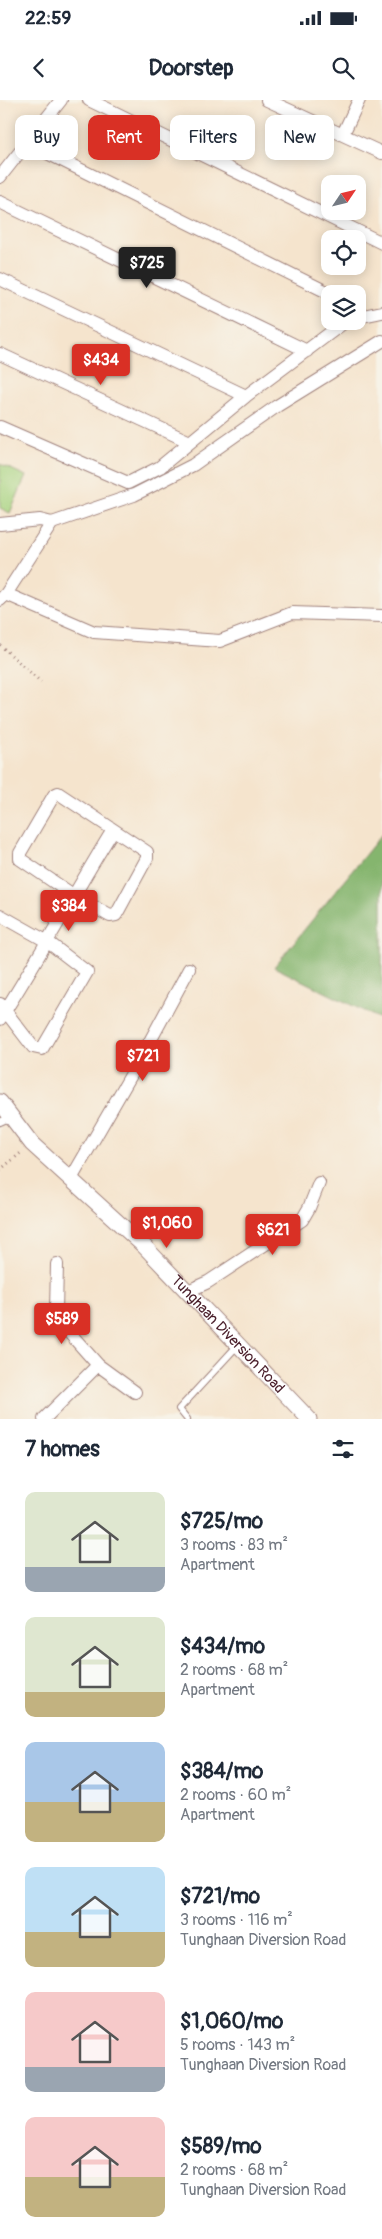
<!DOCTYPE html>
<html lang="en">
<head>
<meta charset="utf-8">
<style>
  :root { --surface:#fff; --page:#f6f6f7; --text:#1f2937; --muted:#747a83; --accent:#d93025 }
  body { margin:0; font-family:Pangolin,sans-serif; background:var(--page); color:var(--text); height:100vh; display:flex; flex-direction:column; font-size:19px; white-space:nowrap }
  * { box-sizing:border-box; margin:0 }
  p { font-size:16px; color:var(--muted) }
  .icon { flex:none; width:28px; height:28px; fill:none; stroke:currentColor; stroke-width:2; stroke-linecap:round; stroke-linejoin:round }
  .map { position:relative; height:1319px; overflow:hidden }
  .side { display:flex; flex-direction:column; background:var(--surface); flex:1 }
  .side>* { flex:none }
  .guide { position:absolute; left:15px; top:15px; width:352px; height:45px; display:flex; gap:10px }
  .needle { width:32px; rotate:55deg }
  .controls { position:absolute; left:321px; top:75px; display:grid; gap:10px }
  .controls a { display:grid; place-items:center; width:45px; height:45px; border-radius:10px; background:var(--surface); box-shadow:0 2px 12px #0003; font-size:25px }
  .price { position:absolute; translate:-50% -42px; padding:0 11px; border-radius:5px; background:var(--accent); color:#fff; font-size:16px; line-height:32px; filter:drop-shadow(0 1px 2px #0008) }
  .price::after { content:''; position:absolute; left:50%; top:30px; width:15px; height:11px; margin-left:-8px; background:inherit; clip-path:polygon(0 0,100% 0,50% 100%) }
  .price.current { background:#222; color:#fff }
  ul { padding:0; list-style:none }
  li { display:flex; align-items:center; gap:15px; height:125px; padding:0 25px }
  li span { display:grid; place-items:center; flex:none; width:140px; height:100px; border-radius:10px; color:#555 }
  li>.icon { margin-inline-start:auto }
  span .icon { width:60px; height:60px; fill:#fffc; stroke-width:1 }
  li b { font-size:21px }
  h2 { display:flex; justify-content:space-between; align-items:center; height:60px; padding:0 25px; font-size:21px }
  .tag { padding:0 18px; border-radius:10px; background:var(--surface); box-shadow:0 2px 12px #0003; font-size:18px; line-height:45px }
  .tag.current { background:var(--accent); color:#fff }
  .status { display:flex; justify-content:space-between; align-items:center; height:35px; padding:0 25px; background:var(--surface); direction:ltr }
  .status svg { height:14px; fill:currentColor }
  header { display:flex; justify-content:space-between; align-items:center; height:65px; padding:0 25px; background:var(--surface); font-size:22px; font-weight:800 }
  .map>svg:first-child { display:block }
  .green { fill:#a7d380; stroke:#787956 }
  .forest { fill:#85b56e; stroke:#686a4c }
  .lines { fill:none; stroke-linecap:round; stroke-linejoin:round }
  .service-casing { stroke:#a0827c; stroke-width:8 }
  .minor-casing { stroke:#a0827c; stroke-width:14 }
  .tertiary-casing { stroke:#a0827c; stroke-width:17 }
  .path { stroke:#a0827c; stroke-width:3; stroke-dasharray:1 4; stroke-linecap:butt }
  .service { stroke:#fff; stroke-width:6 }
  .minor { stroke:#fff; stroke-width:12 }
  .tertiary { stroke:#fff; stroke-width:15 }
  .labels { text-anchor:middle; stroke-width:4; stroke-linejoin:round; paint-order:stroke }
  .street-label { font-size:15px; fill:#4a1f2b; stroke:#f7f3e8 }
</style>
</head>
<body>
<div class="status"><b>22:59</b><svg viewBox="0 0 49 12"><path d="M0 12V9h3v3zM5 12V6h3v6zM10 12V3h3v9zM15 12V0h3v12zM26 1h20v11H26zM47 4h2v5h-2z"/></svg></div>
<header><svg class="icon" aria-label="back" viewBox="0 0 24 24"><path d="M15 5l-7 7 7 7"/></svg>Doorstep<svg class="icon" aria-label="search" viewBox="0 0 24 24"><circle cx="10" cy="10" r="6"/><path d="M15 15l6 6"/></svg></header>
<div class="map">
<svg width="382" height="1319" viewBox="0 0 382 1319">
  <rect width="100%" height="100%" fill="#f7f3e8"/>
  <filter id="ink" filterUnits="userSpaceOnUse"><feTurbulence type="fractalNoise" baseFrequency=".02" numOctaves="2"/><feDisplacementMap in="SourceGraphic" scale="10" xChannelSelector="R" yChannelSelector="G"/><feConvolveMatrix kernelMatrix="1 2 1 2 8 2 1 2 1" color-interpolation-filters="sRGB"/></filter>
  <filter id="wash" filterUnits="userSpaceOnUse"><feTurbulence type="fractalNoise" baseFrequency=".0096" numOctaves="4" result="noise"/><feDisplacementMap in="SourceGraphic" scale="20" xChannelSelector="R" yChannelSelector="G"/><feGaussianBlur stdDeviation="1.12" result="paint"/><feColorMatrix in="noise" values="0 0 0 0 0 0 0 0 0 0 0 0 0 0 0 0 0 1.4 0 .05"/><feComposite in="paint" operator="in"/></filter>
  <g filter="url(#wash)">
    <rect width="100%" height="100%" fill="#f5e4cd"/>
    <path class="green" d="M0,364l26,12 -16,37 -10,-5z"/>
    <path class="forest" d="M382,734v186l-108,-53z"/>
  </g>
  <g filter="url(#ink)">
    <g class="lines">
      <defs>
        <path id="service" d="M0,1022l11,-5
          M187,1319l-8,-10 59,-64"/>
        <path id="minor" d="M89,0l293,143
          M267,0l115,53
          M343,34l16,-34
          M27,43l304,151
          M0,77l61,-77
          M0,102l307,149
          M0,179l246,117
          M358,217l24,-5
          M0,254l190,88
          M0,327l128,56 32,-16 86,-71 100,-75
          M0,424l40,-4 12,3
          M6,494l88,38 126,9 72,-28 90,3
          M0,500l6,-6 46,-71 82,-28 59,-30 84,-59 105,-65
          M58,693l89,59v6l-31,57 -6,1 -37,-21 -53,-36v-6l34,-58z
          M0,815l48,27 39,30 -45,77 -9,-2 -33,-43
          M0,919c40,-62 74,-126 113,-189
          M71,1079l71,-123 47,-87
          M57,1164l-1,48 3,9 39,44 37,27
          M188,1191l20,-9 94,-62 7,-12 10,-25
          M44,1319l54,-54"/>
        <g id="tertiary">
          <path id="s1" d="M0,1002l32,42 112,102 165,173"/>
        </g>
      </defs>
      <use href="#service" class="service-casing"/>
      <use href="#minor" class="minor-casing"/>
      <use href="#tertiary" class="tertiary-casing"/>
      <path class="path" d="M0,545l41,37
        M0,1070l22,-18"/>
      <use href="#service" class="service"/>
      <use href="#minor" class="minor"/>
      <use href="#tertiary" class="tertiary"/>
    </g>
  </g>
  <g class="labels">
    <g class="street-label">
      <text dy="5" stroke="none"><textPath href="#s1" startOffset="326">Tunghaan Diversion Road</textPath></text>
    </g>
  </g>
</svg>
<div class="controls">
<a><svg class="needle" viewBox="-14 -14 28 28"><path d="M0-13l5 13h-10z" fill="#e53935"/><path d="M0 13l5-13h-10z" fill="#747a83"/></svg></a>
<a><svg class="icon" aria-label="locate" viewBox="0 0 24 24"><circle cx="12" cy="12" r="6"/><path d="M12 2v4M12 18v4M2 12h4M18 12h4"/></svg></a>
<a><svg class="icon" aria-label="layers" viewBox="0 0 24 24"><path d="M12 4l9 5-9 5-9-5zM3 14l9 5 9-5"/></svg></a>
</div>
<b class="price current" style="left:147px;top:189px">$725</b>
<b class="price" style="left:101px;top:286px">$434</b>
<b class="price" style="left:69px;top:832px">$384</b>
<b class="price" style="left:143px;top:982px">$721</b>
<b class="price" style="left:167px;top:1149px">$1,060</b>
<b class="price" style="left:273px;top:1156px">$621</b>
<b class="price" style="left:62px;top:1245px">$589</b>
<div class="guide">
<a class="tag">Buy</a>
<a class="tag current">Rent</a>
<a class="tag">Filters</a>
<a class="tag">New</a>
</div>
</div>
<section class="side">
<h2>7 homes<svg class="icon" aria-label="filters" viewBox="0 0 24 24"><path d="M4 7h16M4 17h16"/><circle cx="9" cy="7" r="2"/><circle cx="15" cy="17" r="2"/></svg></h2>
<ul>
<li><span style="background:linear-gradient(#dfe7d0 75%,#9aa5b1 0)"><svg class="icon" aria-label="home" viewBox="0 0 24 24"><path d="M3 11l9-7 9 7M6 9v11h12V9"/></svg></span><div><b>$725/mo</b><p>3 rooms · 83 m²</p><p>Apartment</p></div></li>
<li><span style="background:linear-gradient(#dfe7d0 75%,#c2b280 0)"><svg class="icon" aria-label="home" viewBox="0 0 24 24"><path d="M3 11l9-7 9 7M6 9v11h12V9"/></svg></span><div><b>$434/mo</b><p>2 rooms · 68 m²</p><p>Apartment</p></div></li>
<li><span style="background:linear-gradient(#a9c7e8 60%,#c2b280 0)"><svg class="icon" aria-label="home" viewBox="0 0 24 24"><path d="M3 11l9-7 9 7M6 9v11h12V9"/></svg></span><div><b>$384/mo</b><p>2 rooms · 60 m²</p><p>Apartment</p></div></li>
<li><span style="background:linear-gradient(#bfe0f5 65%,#c2b280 0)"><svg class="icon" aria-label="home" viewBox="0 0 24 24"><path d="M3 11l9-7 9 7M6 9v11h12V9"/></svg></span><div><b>$721/mo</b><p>3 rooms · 116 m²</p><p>Tunghaan Diversion Road</p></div></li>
<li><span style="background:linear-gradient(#f6c9c9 75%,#9aa5b1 0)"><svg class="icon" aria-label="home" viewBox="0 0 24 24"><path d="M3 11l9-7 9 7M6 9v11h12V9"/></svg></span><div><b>$1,060/mo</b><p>5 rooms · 143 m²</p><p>Tunghaan Diversion Road</p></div></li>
<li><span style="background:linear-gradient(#f6c9c9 60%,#c2b280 0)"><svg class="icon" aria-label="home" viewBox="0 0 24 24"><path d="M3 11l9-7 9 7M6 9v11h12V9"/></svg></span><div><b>$589/mo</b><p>2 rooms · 68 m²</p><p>Tunghaan Diversion Road</p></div></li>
</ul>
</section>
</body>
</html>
